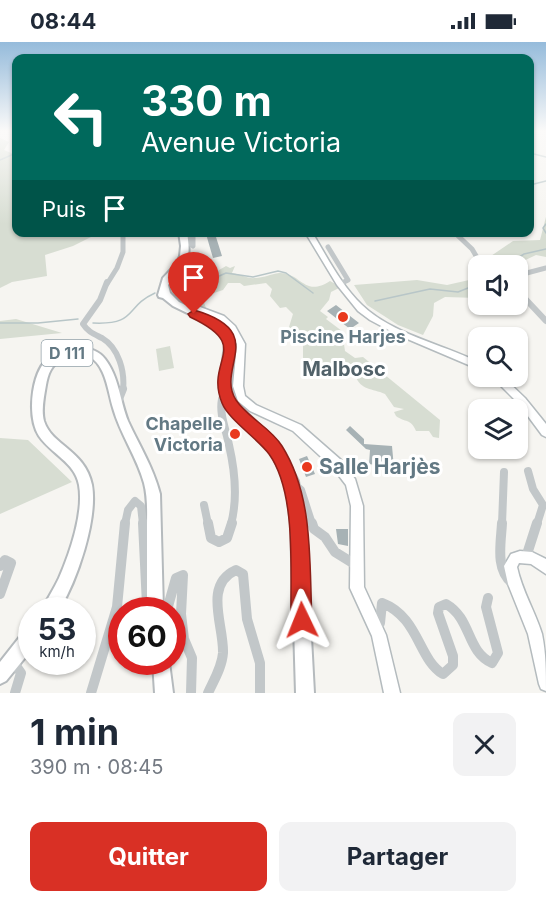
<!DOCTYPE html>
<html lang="fr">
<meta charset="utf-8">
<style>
:root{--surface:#fff;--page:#f2f2f3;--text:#1f2937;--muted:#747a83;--accent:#d93025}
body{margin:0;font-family:Inter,sans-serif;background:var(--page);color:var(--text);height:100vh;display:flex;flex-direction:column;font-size:22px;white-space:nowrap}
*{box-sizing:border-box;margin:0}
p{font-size:20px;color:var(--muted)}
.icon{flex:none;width:33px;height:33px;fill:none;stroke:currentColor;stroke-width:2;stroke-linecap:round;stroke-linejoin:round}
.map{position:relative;height:651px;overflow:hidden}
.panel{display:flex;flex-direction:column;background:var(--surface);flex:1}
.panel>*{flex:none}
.banner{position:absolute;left:12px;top:12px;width:522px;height:183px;border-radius:12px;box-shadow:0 2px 4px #0004;background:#00695c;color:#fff;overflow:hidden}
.tools{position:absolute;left:468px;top:213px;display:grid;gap:12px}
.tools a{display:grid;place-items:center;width:60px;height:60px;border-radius:12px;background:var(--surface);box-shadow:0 2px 4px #0004;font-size:30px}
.speed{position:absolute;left:18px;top:555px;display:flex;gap:12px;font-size:30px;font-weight:700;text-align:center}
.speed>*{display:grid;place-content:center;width:78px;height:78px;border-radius:50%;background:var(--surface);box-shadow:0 2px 4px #0004;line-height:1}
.speed small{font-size:15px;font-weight:400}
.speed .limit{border:9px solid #d22;background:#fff;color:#111}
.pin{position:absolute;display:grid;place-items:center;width:51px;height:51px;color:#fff;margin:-62px -26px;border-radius:50% 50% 50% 0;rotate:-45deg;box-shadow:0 0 6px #0007}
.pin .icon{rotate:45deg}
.me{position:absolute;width:66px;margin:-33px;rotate:358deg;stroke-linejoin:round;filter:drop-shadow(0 0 4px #0008)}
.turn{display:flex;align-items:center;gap:21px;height:126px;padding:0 30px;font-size:27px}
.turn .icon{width:78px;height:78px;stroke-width:2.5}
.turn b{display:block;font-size:42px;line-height:51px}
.then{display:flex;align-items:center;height:57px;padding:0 30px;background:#0003;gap:12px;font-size:22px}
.round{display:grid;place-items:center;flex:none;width:63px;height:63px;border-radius:12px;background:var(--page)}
.headline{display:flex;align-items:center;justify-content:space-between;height:102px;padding:0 30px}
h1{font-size:36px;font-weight:700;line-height:45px}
.action{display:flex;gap:12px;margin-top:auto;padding:12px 30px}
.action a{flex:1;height:69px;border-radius:12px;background:var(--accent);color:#fff;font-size:24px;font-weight:700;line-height:69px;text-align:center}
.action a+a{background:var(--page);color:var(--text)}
.status{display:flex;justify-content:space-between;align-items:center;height:42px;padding:0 30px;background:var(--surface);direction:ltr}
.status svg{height:16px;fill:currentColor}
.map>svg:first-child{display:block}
.green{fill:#d7ddd2}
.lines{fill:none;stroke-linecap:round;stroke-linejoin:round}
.stream{stroke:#b8c6c8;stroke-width:1.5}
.building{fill:#a7b2b5}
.secondary-casing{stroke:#b4bbbe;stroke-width:3}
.primary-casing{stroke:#b5babd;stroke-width:4}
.street-far3{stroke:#c2c7c9;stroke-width:5}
.street-far2{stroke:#c2c7c9;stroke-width:6}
.street-far1{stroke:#c2c7c9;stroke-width:8}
.street{stroke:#c2c7c9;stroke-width:10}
.secondary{fill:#fff;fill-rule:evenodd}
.primary{fill:#fff;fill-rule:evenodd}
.route{fill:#d93025;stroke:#8d1f18;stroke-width:1.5}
.poi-dot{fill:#e9391e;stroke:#fff;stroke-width:2}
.labels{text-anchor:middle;stroke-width:6;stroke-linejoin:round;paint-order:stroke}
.shield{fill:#fff;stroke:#92a1a9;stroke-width:1.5}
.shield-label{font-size:16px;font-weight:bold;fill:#637984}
.poi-label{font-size:18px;font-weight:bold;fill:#637984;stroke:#fff}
.neighbourhood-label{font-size:20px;font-weight:bold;fill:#516169;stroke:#fff}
.near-poi-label{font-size:21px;font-weight:bold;fill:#637984;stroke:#fff;text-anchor:start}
</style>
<div class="status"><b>08:44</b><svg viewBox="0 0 49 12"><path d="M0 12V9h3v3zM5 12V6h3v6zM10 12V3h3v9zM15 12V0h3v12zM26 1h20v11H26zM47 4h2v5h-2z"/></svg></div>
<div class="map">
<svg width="546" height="651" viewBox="0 0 546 651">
<rect width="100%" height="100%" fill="#f6f5f1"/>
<path class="green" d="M 0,96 L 9,100 L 4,108 L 16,113 L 16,190 L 97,192 L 73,204 L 45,213 L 47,234 L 12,240 L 0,246 Z
M 546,175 L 546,215 L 536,213 L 515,223 L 487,223 L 488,216 L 513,199 L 540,198 Z
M 226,224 L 230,226 L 235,224 L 232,231 C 240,232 248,237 255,236 C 263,236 271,232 279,231 C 301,230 304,256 330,239 L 341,245 L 331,250 L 329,258 L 320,269 L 328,275 L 326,277 L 342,289 L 345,309 L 355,316 L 363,315 L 440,378 L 439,396 L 433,395 L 429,389 L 416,389 C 411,376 405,381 396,374 L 394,370 L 404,367 L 394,365 L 385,352 C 372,346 361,349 355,333 L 319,328 L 303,330 L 303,301 L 291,290 L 289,285 L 293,272 L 286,265 L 280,266 L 270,254 L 272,247 L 266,241 L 244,244 L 240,241 L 228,241 L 223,248 L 202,255 L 206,266 L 176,258 L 172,250 L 212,234 L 214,231 Z
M 478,236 L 478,256 L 445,255 L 434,261 L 433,274 L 423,293 L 398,283 L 367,263 L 354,243 L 417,238 L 447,243 Z
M 16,277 L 62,291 L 0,297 L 0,279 Z
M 170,304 L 174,326 L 159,329 L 156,307 Z
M 0,396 L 28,398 L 72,440 L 0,472 Z"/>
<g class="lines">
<path class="stream" d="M 530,111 L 546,115
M 0,118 L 16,111
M 530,143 L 546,139
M 546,182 L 543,186 L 546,191
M 505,224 L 524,212 L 546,207
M 173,247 L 199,243 L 226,231 L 253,235 L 278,229 L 286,231 L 313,251
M 375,259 L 430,247 L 458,250 L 478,242
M 0,281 L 38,281 L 78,277
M 93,281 C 138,283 124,265 155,251"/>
</g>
<path class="building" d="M 213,190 L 227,190 L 227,193 L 216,195 L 222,214 L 213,216 L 206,192 Z
M 336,263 L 359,281 L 350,287 L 327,269 Z
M 350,384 L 364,397 L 364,402 L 392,404 L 394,426 L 369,422 L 370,408 L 366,407 L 346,388 Z
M 307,414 L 315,432 L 306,435 L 299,417 Z
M 336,487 L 348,487 L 348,504 L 338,502 Z"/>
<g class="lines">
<g class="secondary-casing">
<path id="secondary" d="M 305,190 L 312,190 C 327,215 341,243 362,263 C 392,292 442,302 478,320 L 478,327 L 398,293 L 370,278 L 358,269 L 337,243 Z
M 192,262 L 224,274 L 235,284 L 245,302 L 243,344 L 245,354 L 256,363 L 301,383 L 341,418 L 355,437 L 363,464 L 364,545 L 386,593 L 400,651 L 384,651 L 372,594 L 350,546 L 351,464 L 346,443 L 333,426 L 293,389 L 250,369 L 238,359 L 233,344 L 237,302 L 229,288 L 218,278 L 191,268 L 184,269 L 180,266 L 181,264 Z
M 491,334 L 502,334 L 525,356 L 546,382 L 546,395 L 542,393 L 519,362 Z
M 520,509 L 532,510 L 546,517 L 546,532 L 531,522 L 519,521 L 517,525 C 522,549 535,569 542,592 C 546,611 546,630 546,649 L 541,647 L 539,642 L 528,592 L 508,542 L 504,524 L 511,512 Z"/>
</g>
<g class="primary-casing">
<path id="primary" d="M 179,190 L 187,190 C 189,204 191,217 181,228 C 176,233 172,237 168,243 L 170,251 L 179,260 L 220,280 L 229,289 L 235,303 L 230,342 L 234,358 L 279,403 L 298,439 L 305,483 L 314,651 L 296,651 L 291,483 L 286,440 L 271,411 L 223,360 L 220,342 L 225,303 L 222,294 L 214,284 L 173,264 L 163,256 L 159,255 L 158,253 L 163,236 L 177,221 L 180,214 L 181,204 Z
M 81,305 C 91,307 99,309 105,317 C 119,335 120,359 128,379 C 139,403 153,425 160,452 L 163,568 L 147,568 C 147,541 147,514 147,486 C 147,471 148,456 144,441 C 137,415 120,392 113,366 C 108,350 106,322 88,314 C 81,311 69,313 62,317 C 51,323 48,332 46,343 C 44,355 41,368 44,379 C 52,404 85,408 92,443 C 98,477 77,539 59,568 L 42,568 C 47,557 54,547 59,536 C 70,511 84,470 79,443 C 75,420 51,412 39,394 C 27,375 31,333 47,317 C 56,308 69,307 81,305 Z
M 32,585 L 32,607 L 6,639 L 0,642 L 0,620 L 26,587 Z
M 153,620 L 169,620 L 173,651 L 155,651 Z"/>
</g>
<path class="street-far3" d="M 188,190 L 189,201 L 193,204 L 193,190
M 454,190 L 472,207 L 482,224
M 328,205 L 348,238 L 342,241
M 518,238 L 523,232 L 546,226
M 107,242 L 117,226 L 123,210 L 123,190"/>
<path class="street-far2" d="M 107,240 L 100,258 L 83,282 C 88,290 94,292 102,296 C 119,306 125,330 123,348
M 518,249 L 546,279"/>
<path class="street-far1" d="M 222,357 C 219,373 226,387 229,403 C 235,429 238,456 231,482
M 117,362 L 123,347
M 528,429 L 533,447 L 543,463 L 537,482
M 293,441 L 301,448 L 312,482
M 204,463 L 208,482
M 125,482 L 128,468 L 135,459 L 141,464 L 143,482
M 502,482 L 504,430"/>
<path class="street" d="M 143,481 L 147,563 L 155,568
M 208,481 L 211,496 L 219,500 L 227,496 L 232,481
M 312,481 L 314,487 L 325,495 L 335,510 L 356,523
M 502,481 C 501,501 495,527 512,541
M 529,515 L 528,509 L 537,481
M 0,524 L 5,518 L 11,521 L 0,552
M 167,568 L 176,536 L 183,533 L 181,572 L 184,597 L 192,616 L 191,651
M 376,585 L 380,581 L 382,561 C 419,575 418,617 443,632 L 453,623 L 453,614 L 438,571 L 439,565 L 446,562 C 472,577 466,609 492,621 L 498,611 L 486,565 L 488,556
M 12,618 L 21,631 L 15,651
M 91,651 L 117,565 L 125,481
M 208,651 C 214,638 222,625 223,611 C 224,583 203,543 236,528 L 243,532 L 247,577 L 260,621 L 260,651"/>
<use href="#secondary" class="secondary"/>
<use href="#primary" class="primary"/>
</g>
<linearGradient id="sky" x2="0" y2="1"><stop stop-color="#95bbdb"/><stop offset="0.49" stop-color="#fbfaf9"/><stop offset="1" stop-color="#fbfaf9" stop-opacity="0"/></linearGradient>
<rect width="546" height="182" fill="url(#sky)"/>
<path class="route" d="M 194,268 C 270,290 215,326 236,358 C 248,376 271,386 282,404 C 314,455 309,519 312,578 L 309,585 L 302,588 L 294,585 L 291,578 C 290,530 297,451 269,412 C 258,397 228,377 222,361 C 204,317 254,305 190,275 L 188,272 Z"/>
<g class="poi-dot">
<circle cx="343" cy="275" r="6"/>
<circle cx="235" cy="392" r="6"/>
<circle cx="307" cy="425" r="6"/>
</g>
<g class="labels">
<rect class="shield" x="41.5" y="298" width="51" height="26" rx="4.5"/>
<g class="shield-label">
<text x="67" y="317">D 111</text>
</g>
<g class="poi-label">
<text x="343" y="301">Piscine Harjes</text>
<text x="223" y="388" text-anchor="end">Chapelle<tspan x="223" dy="21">Victoria</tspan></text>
</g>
<g class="neighbourhood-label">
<text x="344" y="334">Malbosc</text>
</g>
<g class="near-poi-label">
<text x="319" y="432">Salle Harjès</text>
</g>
</g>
</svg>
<div class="tools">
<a><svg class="icon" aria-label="sound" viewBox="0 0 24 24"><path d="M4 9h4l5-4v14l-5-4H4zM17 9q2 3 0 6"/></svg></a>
<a><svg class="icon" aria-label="search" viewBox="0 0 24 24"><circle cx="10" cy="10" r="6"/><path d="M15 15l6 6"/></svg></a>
<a><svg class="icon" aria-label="layers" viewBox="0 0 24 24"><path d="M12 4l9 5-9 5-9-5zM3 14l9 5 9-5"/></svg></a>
</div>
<div class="speed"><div>53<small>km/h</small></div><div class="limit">60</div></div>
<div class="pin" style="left:194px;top:272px;background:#d93025"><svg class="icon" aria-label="arrive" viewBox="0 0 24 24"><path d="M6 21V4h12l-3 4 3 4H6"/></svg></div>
<svg class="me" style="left:302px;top:578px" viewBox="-20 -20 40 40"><path d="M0-17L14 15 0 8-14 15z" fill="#d93025" stroke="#fff" stroke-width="4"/></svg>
<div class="banner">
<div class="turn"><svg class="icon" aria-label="left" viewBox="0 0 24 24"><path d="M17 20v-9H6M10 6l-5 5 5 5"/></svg><div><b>330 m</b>Avenue Victoria</div></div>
<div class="then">Puis<svg class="icon" aria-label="arrive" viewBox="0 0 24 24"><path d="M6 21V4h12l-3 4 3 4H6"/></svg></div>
</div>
</div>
<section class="panel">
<div class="headline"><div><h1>1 min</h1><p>390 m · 08:45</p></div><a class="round"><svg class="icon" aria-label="close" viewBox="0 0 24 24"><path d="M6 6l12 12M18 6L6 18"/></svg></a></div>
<div class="action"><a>Quitter</a><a>Partager</a></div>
</section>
